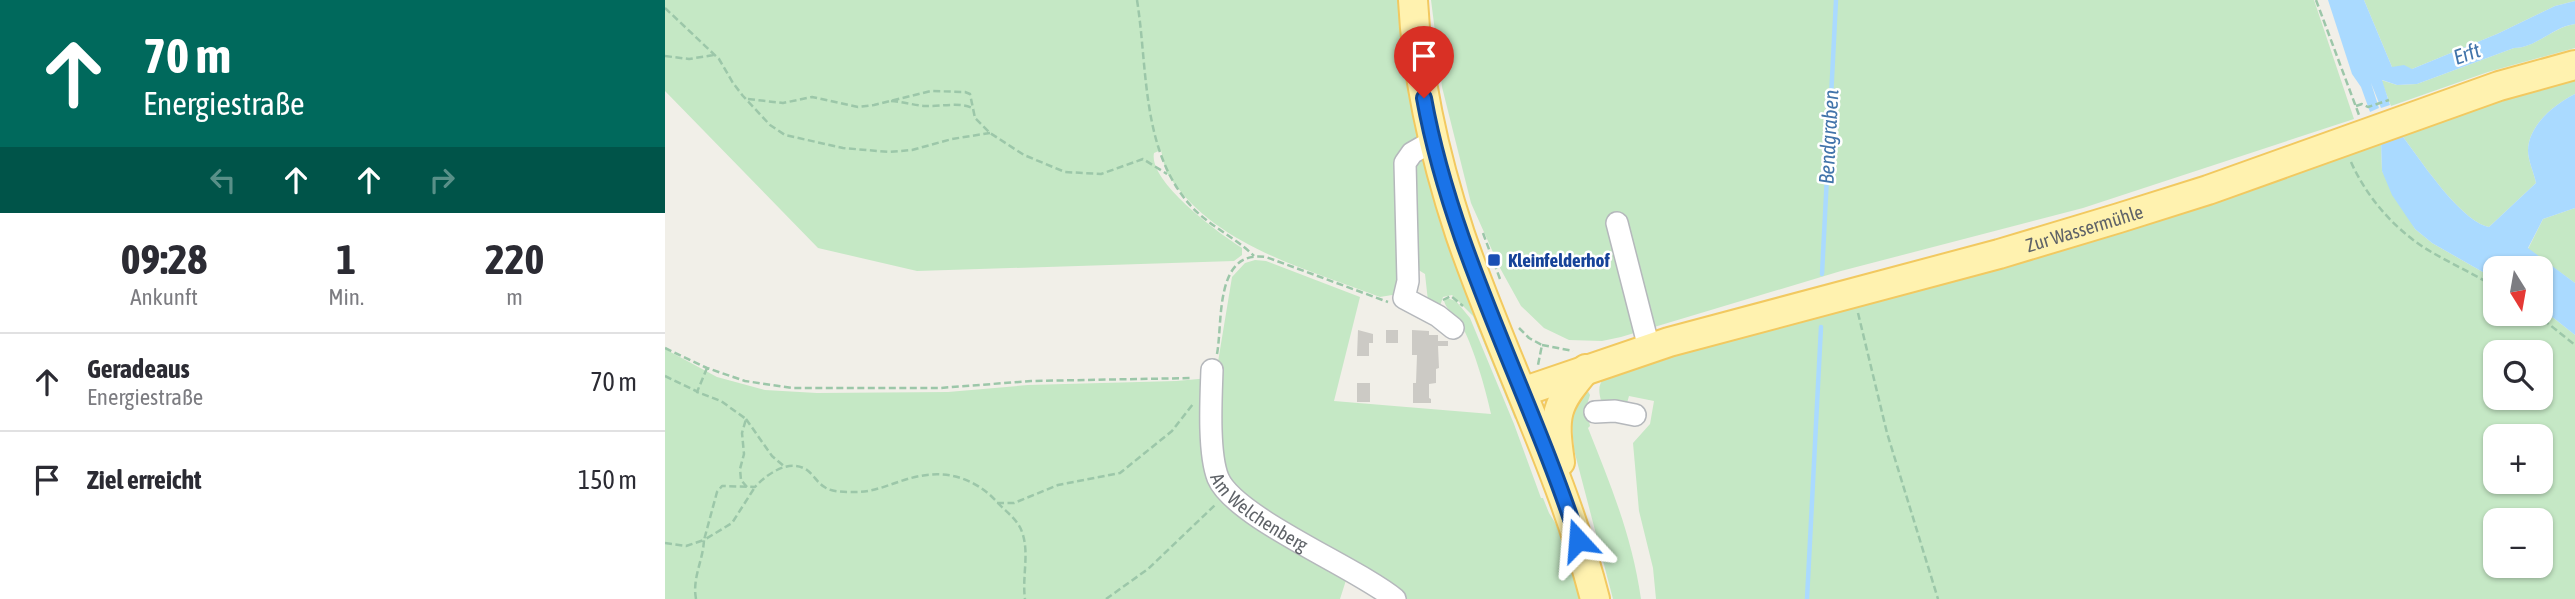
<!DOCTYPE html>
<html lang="de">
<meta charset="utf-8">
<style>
:root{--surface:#fff;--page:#f2f2f3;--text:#2b2b33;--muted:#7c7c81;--line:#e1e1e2}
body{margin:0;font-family:"Asap Condensed",sans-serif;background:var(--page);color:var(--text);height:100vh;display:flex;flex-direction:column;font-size:26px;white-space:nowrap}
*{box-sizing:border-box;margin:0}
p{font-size:23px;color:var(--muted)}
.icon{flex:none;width:38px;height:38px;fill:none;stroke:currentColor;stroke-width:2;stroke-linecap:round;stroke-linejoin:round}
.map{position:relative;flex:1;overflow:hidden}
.drawer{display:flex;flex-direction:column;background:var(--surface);width:665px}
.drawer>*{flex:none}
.banner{background:#00695c;color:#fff;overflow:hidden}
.needle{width:46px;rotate:169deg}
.fabs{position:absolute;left:1818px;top:256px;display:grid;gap:14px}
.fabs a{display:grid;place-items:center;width:70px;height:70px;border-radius:14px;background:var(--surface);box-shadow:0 2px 5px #0004;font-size:35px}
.pin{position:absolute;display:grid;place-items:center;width:60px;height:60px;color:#fff;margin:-72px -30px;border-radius:50% 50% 50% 0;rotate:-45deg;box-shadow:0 0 7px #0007}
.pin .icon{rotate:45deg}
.me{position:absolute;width:77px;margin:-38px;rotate:341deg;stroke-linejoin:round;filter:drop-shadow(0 0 5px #0008)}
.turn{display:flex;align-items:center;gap:24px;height:147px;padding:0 28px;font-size:32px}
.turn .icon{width:91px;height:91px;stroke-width:2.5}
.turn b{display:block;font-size:49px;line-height:60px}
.lanes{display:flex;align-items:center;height:66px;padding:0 28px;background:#0003;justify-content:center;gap:35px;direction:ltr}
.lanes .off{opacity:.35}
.eta{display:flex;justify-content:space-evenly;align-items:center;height:119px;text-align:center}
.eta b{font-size:42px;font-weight:700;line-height:49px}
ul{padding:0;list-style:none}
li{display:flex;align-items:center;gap:21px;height:98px;padding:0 28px;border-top:2px solid var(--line)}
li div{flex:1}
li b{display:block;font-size:26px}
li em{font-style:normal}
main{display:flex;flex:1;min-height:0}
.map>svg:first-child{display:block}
.green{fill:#c5e8c5;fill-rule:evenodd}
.water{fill:#aadaff}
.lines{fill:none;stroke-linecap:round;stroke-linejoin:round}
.stream{stroke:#aadaff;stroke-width:4.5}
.building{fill:#cccac5}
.minor-casing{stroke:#b5b8bc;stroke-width:24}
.major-casing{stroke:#f2c960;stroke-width:32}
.path{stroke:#9cc7a9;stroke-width:2.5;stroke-dasharray:7 3.5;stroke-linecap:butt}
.minor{stroke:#fff;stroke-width:21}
.major{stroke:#fff2af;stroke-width:28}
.route-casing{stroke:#114b97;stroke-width:18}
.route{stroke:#1a73e8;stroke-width:12}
.transit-dot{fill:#1a4fb4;stroke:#fff;stroke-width:2.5}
.labels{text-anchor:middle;stroke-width:5;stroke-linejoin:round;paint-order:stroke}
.street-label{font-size:19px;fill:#5f6368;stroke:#fff}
.transit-label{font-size:19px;font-weight:bold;fill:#164399;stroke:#fff;text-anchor:start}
.water-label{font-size:21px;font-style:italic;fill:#4174aa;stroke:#fff}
</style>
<main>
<section class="drawer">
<div class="banner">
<div class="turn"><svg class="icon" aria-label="ahead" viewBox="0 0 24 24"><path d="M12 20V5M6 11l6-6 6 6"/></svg><div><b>70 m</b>Energiestraße</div></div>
<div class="lanes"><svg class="icon off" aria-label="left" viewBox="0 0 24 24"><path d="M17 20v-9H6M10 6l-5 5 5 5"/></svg><svg class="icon" aria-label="ahead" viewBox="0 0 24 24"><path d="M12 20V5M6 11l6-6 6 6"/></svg><svg class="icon" aria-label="ahead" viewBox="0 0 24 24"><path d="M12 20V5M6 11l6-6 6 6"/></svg><svg class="icon off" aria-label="right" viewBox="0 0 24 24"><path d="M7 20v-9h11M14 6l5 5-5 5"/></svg></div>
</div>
<div class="eta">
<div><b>09:28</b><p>Ankunft</p></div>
<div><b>1</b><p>Min.</p></div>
<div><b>220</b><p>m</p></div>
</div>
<ul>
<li><svg class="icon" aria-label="ahead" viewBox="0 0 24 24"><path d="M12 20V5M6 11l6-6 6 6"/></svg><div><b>Geradeaus</b><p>Energiestraße</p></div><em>70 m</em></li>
<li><svg class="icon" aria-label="arrive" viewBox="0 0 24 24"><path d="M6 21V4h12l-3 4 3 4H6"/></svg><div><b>Ziel erreicht</b></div><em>150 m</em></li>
</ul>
</section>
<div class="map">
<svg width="1910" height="599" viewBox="0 0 1910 599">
<rect width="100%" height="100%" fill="#f1efe8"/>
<path class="green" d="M 0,0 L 739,0 L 755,133 L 749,143 L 733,294 L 715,297 C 640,268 551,247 504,176 C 499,169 498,158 496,150 L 489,153 C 483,182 555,234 577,248 L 577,255 L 569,261 L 252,271 L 153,248 L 0,91 Z
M 766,0 L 1649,0 L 1689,119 L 1418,208 L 1176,271 L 956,337 L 937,341 L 904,340 L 879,328 L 856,306 L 835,268 L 806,203 L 777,87 Z
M 1699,0 L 1910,0 L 1910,1 L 1890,6 L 1832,34 L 1747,69 L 1727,67 Z
M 1910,24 L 1910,48 L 1823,72 L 1726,106 L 1716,80 L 1732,85 L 1752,84 L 1849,48 C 1871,48 1888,27 1910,24 Z
M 1910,72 L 1910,94 C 1890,104 1863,125 1863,151 C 1863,160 1869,173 1871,183 L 1824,227 C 1795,221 1754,158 1736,134 Z
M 1716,142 L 1717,171 L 1750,229 L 1767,243 L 1830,279 L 1830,313 L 1876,313 L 1876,308 L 1910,335 L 1910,599 L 991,599 L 988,568 L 974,511 L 968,443 L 985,424 L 989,401 L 964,396 L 960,410 L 937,404 C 930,382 937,379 953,367 ZM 1830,352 L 1876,352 L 1876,397 L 1830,397 ZM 1830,436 L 1876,436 L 1876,481 L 1830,481 ZM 1830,520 L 1876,520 L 1876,565 L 1830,565 Z
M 749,158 L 760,158 L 854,418 L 850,419 L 808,316 L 787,295 L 778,297 L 775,306 L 763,301 L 760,274 L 747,266 Z
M 1910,208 L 1910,283 L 1863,249 L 1878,219 Z
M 590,260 L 601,261 L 695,297 L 669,401 L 826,414 C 821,390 809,349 798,328 C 793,317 782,312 779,301 L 782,298 L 791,301 L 805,318 L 849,424 L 876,498 L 878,498 L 884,513 L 903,543 L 920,599 L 733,599 L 578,502 L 555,464 L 552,368 L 567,277 L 580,263 Z
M 0,349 L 52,377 L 100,390 L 152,393 L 283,392 L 363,385 L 511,381 L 545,378 L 546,482 L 683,574 L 675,599 L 0,599 Z
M 919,384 L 925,395 L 921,408 L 925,426 L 923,428 C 946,486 967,536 976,599 L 948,599 L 909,450 L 906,413 Z"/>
<path class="water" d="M 1663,0 L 1699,0 L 1727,67 L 1739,65 L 1747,69 L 1832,34 L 1890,6 L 1910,1 L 1910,24 C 1887,27 1872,48 1849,48 L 1752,84 L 1732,85 L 1717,80 L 1725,105 L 1716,108 L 1706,83 L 1714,108 L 1705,112 L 1696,87 L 1687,74 Z
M 1910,94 L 1910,208 L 1878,219 L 1863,248 L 1910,283 L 1910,335 L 1876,308 L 1876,268 L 1830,268 L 1830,279 L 1767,243 L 1750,229 L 1727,195 L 1717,171 L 1716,142 L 1736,134 C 1754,158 1795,221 1824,227 L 1871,183 C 1869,173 1863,160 1863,151 C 1863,125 1890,104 1910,94 Z"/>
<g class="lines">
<path class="stream" d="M 1157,274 L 1171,0
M 1142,599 L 1156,327"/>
</g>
<path class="building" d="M 693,330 L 708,334 L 708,343 L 704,343 L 704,356 L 692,356 Z
M 721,330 L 733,330 L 733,343 L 721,343 Z
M 747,330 L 764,331 L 764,335 L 773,335 L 773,341 L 783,341 L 783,346 L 773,346 L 774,368 L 771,369 L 771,383 L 764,384 L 764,398 L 766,399 L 766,403 L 748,403 L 748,383 L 751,383 L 752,355 L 747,355 Z
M 692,383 L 705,383 L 705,402 L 692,402 Z"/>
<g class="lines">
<g class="minor-casing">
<g id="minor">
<path d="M 768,141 L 747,153 L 740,163 L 743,281 L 739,298 L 773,316 L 788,328"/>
<path d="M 952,223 L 984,348"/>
<path id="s1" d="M 547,370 C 546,398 543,453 553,478 C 570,518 691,567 730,599"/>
<path d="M 930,412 L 950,411 L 970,415"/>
</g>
</g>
<g class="major-casing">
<g id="major">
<path d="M 748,0 C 752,80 770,158 795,234 C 837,357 898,473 930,599"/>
<path id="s2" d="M 857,392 L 1004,342 L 1334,254 L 1454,218 L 1543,190 L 1834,86 L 1910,65"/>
<path d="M 895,462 C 888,415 890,405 921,369"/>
</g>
</g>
<path class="path" d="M 472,0 C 483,69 476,151 526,206 C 544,226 570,237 589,256
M 1651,0 L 1694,115
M 0,8 L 54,59 L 68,83 L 78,96 L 105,125 L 120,135 L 178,148 L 224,152 L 247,150 L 287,139 L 325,133
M 0,56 L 24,59 L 49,55
M 83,99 L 118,103 L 147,97 L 193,107 L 209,105 L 266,91 L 300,92 L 305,94 L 310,118 L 325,133 L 359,155 L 400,172 L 436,174 L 478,159 L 502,174
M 226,101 C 238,102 249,105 260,106 C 275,107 296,101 309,109
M 1691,106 L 1697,104 L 1703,107 L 1724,100
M 1686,162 C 1703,200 1733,233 1768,253 C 1789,265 1811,275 1830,287
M 818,233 L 835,279
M 778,300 L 786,296 L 798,306
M 1193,313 L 1222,433 L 1273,599
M 1870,313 L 1910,345
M 854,328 L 864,338 L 877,345 L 873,365
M 877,345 L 908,351
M 0,348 L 42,368 L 80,381 L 128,388 L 275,388 L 366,381 L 528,378
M 552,354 C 558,322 549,249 601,257 L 723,302
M 42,368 L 32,392 L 56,401 L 81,419 L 77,433 L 79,454 L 75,469 L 76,480 L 82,487
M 0,376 L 31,391
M 81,419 L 107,456 L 120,467
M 332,503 L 349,503 L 393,485 L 455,473 L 507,431 L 528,404
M 0,543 L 21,546 L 39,540 L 52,492 L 57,486 L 90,487 C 102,474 124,458 142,470 C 149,475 153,484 161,488 C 168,492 180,492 188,492 C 212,493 232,480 255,476 C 285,470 312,480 332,502 C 342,513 354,520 358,535 C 364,555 357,578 360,599
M 31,599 C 27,578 38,561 39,540 L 67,523 L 90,487
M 441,599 L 483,569 L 550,505"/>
<use href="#minor" class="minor"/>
<use href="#major" class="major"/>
</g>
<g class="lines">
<g class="route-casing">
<path id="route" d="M 759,98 C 787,253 865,391 913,540"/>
</g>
<use href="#route" class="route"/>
</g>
<rect class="transit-dot" x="822" y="253" width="14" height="14" rx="3.5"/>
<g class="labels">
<g class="street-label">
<text dy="7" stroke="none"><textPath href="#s2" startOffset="586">Zur Wassermühle</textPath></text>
<text dy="7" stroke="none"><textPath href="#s1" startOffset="163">Am Welchenberg</textPath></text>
</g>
<g class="transit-label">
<text x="843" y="267">Kleinfelderhof</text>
</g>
<g class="water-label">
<text transform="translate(1802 54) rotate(-19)" y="7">Erft</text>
<text transform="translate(1164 137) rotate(-87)" y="7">Bendgraben</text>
</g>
</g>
</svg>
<div class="fabs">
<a><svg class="needle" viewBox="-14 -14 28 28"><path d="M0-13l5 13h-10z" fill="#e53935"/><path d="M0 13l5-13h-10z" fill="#7c7c81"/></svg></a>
<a><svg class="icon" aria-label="search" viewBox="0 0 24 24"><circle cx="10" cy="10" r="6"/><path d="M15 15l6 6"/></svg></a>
<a>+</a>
<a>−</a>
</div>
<div class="pin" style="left:759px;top:98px;background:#d93025"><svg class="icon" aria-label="arrive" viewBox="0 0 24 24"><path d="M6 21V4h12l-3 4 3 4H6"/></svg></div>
<svg class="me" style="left:913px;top:540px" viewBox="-20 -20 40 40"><path d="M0-17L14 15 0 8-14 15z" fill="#1a73e8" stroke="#fff" stroke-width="4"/></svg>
</div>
</main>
